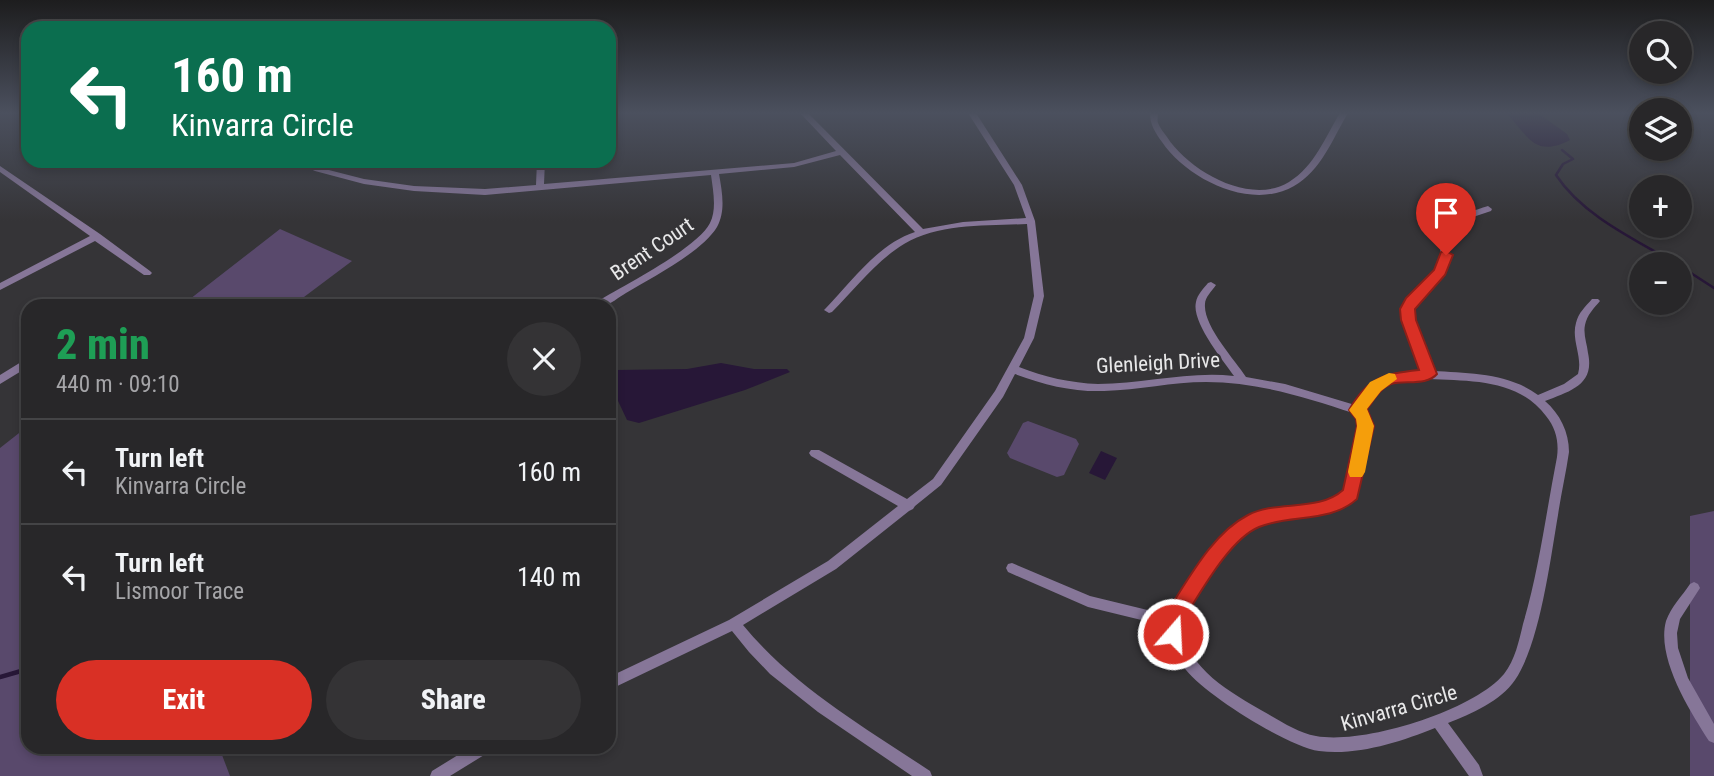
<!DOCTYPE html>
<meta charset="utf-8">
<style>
:root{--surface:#282729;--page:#343335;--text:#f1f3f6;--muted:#a5a5a8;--line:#444446;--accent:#d93025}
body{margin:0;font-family:"Roboto Condensed",sans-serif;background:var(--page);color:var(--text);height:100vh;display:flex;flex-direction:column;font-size:26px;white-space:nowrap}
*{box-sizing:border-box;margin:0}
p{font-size:23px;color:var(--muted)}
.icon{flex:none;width:38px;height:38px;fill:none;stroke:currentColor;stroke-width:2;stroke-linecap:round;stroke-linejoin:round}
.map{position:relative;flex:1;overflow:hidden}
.side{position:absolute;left:21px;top:299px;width:595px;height:455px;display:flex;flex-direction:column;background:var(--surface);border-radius:21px;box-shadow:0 4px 10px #0003,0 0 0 2px var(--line)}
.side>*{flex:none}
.hud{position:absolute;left:21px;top:21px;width:595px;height:147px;border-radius:21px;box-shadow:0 4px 10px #0003,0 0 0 2px var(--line);background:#0b6e4f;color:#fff;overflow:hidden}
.fabs{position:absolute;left:1629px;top:21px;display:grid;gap:14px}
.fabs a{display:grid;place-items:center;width:63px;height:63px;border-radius:50%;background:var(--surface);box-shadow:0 4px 10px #0003,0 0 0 2px var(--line);font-size:35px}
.pin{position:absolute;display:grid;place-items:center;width:60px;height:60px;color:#fff;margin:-72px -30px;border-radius:50% 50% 50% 0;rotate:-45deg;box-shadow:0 0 7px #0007}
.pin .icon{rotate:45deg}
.me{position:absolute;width:77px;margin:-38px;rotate:19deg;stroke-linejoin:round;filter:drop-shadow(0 0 5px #0008)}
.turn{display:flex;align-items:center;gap:24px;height:147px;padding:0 35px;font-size:32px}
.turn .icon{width:91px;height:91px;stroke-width:2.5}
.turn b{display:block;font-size:49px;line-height:60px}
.round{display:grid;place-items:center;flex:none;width:74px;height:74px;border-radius:37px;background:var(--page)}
.head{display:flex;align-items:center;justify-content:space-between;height:119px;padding:0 35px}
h1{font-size:42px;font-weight:800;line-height:52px;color:#1e9e55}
.primary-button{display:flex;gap:14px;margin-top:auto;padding:14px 35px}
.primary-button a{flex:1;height:80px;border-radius:42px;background:var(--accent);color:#fff;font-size:28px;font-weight:800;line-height:80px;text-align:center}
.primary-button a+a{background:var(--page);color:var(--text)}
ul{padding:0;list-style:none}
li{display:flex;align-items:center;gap:21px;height:105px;padding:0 35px;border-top:2px solid var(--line)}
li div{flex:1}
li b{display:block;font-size:26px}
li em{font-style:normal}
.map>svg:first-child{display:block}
.green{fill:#59496c}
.water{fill:#271737}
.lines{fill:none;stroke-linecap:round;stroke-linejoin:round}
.stream-far1{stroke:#271737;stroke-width:2.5}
.stream{stroke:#271737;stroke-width:4.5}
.minor{fill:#867698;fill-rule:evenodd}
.route{fill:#d93025;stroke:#8d1f18;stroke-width:2}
.slow{fill:#f59e0b}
.labels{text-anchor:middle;stroke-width:5;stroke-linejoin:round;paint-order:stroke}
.street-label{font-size:21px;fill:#e8e8e9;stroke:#353437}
</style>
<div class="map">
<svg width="1714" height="776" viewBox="0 0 1714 776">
<rect width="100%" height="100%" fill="#353437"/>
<path class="green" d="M 280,229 L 352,261 L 292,306 L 181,306 Z
M 1028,421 L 1076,439 L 1079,444 L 1064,475 L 1057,477 L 1010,458 L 1007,453 L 1023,423 Z
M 28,426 L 28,747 L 219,747 L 230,776 L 0,776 L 0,448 Z
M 1714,511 L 1714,776 L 1690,776 L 1690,516 Z"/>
<path class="water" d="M 1506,113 L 1538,113 L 1567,134 L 1570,140 C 1534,159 1527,134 1506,113 Z
M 721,363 L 754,369 L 787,369 L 790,372 L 745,390 L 639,423 L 627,420 L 611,386 L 616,370 L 687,369 Z
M 1101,451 L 1117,458 L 1105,480 L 1089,473 Z"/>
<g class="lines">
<path class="stream-far1" d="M 1562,150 L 1573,159 L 1563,164 L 1556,175 C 1583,216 1636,240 1677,264
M 1680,266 L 1714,288"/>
<path class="stream" d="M 0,677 L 28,669"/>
<path class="minor" d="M 800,113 L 808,113 L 923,229 L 963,222 L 1026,218 L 1014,185 L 968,113 L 976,113 L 1022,185 L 1035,221 L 1044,296 L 1034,338 L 1019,367 C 1044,377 1071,383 1098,384 C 1144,384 1188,371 1234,376 C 1223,360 1191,322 1196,302 C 1197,295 1204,288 1208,283 L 1211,282 L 1216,285 C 1212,291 1205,297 1205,304 C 1203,326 1235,360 1246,377 L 1285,384 L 1355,405 C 1376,379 1389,372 1422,371 C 1413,347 1392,314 1415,291 C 1422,284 1433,278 1437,268 C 1441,260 1440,251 1441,242 C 1441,237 1441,230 1444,226 C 1452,216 1476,210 1488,206 L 1492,209 L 1491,211 L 1467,219 L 1451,229 C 1449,242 1451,255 1447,267 C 1443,280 1431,286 1422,295 C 1402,315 1424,350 1433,371 C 1468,373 1509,373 1538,395 L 1564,384 L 1578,374 C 1583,357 1571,340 1576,323 C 1578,313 1586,306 1592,299 L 1598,299 L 1600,301 C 1594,308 1587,315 1585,325 C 1583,334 1587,344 1588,353 C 1595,385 1570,391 1545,401 C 1560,414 1569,432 1569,452 C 1566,473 1561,494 1558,515 C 1550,561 1540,643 1515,680 C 1501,701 1471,714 1448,723 L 1479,765 L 1483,776 L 1469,776 L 1435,728 C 1400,742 1357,756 1319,751 C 1287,746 1207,696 1186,670 C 1176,657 1170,642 1166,626 L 1088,607 L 1008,572 L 1006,568 L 1008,564 L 1012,563 L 1090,596 L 1168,615 C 1196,572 1222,518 1278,509 C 1302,505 1325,506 1346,491 L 1360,427 L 1359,418 L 1353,413 C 1305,397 1257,382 1206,382 C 1172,382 1139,390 1104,391 C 1074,392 1044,385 1015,374 L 1003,397 L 941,485 L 915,506 L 913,509 L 909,511 L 836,569 L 743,625 C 794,687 864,727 930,771 L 932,776 L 912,776 L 818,712 L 770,674 L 749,652 L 732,631 L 609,690 L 609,677 L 729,620 L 828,561 L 898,506 L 811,456 L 809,453 L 811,450 L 819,450 L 907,499 L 933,479 L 995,391 L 1024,338 L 1034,296 L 1027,224 C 986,226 940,223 904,244 C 876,261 855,289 832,312 L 829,313 L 824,310 L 826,308 C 852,281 878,244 915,232 L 840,155 L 794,167 L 719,174 C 722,191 726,211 717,227 C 702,252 651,278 626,293 C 619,297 610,305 602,306 C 599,307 595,306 591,306 L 593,304 C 619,288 697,249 710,223 C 717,209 713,190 711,175 L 485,195 L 414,191 L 364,184 L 315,171 L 293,161 L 304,161 L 321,168 L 364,179 L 414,186 L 485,189 L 536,185 L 537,161 L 545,161 L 544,184 L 794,163 L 836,151 ZM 1429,379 C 1470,381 1519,379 1546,416 C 1556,428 1559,442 1557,457 C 1546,513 1539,570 1523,624 C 1519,641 1515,660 1504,674 C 1473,711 1363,745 1316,736 C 1299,733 1284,723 1268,714 C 1228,691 1190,671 1178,623 C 1202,584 1227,528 1277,519 C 1305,513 1331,514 1355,497 L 1370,427 L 1369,417 L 1363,410 C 1385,381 1394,380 1429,379 Z
M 1150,113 L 1158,113 C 1158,116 1157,120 1158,123 C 1160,128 1164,133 1167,137 C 1189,171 1250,206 1289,182 C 1315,166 1325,137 1340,113 L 1348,113 C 1333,138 1321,171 1294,186 C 1251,211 1187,179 1162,142 C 1155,132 1150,125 1150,113 Z
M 0,166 L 100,234 L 150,271 L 152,273 L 150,275 L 144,275 L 95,241 L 0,290 L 0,283 L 90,236 L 0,172 Z
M 26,359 L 28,360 L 28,367 L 0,384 L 0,375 Z
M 1694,582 L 1698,584 L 1700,588 L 1680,619 L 1677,633 L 1678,648 L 1688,678 L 1714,724 L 1714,743 L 1709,741 C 1690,711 1656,658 1666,621 C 1671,607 1682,596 1690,584 Z
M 471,747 L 491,747 L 489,752 L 450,776 L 430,776 L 432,771 Z"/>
</g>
<linearGradient id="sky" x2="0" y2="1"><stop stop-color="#1d1d1e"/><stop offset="0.51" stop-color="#4b505e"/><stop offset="1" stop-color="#4b505e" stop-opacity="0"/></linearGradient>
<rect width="1714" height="221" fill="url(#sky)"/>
<path class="route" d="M 1446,251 L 1453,255 L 1445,275 L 1415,309 L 1416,320 L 1437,374 C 1427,386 1405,380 1391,384 C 1380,388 1374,400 1367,409 L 1374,426 L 1357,499 C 1331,523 1290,514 1259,527 C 1228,540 1199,596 1181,623 L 1183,634 L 1180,640 L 1173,643 L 1166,640 L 1162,622 L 1165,615 C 1187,582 1211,534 1248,515 C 1276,500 1319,512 1343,490 L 1357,426 L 1356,419 L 1349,410 C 1368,377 1383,374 1419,370 L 1401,320 L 1400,309 L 1406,298 L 1434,270 L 1441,252 Z"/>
<path class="slow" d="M 1389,373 L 1395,374 L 1397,379 L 1381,391 L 1367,409 L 1374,426 L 1365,472 L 1362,477 L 1350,477 L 1348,472 L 1357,426 L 1356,419 L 1349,410 L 1370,382 Z"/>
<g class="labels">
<g class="street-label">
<text transform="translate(652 249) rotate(-34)" y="7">Brent Court</text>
<text transform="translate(1158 363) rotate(-3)" y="7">Glenleigh Drive</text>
<text transform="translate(1399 708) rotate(-16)" y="7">Kinvarra Circle</text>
</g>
</g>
</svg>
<div class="fabs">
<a><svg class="icon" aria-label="search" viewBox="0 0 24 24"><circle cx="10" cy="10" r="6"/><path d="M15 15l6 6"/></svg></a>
<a><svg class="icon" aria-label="layers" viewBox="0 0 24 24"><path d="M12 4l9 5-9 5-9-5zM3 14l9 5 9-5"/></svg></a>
<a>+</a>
<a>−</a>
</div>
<div class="pin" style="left:1446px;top:255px;background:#d93025"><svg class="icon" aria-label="arrive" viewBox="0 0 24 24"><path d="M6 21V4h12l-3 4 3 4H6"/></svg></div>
<svg class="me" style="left:1173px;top:634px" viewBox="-20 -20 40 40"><circle r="17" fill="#d93025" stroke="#fff" stroke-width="3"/><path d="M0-11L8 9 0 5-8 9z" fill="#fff"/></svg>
<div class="hud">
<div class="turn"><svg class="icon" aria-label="left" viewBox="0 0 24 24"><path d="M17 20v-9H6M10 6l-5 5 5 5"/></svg><div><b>160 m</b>Kinvarra Circle</div></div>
</div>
<section class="side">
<div class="head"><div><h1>2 min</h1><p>440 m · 09:10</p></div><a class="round"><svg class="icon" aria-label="close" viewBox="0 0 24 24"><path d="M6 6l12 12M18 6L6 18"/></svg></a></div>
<ul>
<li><svg class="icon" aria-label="left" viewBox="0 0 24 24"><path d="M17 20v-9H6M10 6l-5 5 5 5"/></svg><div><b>Turn left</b><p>Kinvarra Circle</p></div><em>160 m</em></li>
<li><svg class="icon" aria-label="left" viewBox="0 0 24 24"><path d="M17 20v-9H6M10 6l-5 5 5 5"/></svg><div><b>Turn left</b><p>Lismoor Trace</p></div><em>140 m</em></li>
</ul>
<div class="primary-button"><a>Exit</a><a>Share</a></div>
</section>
</div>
